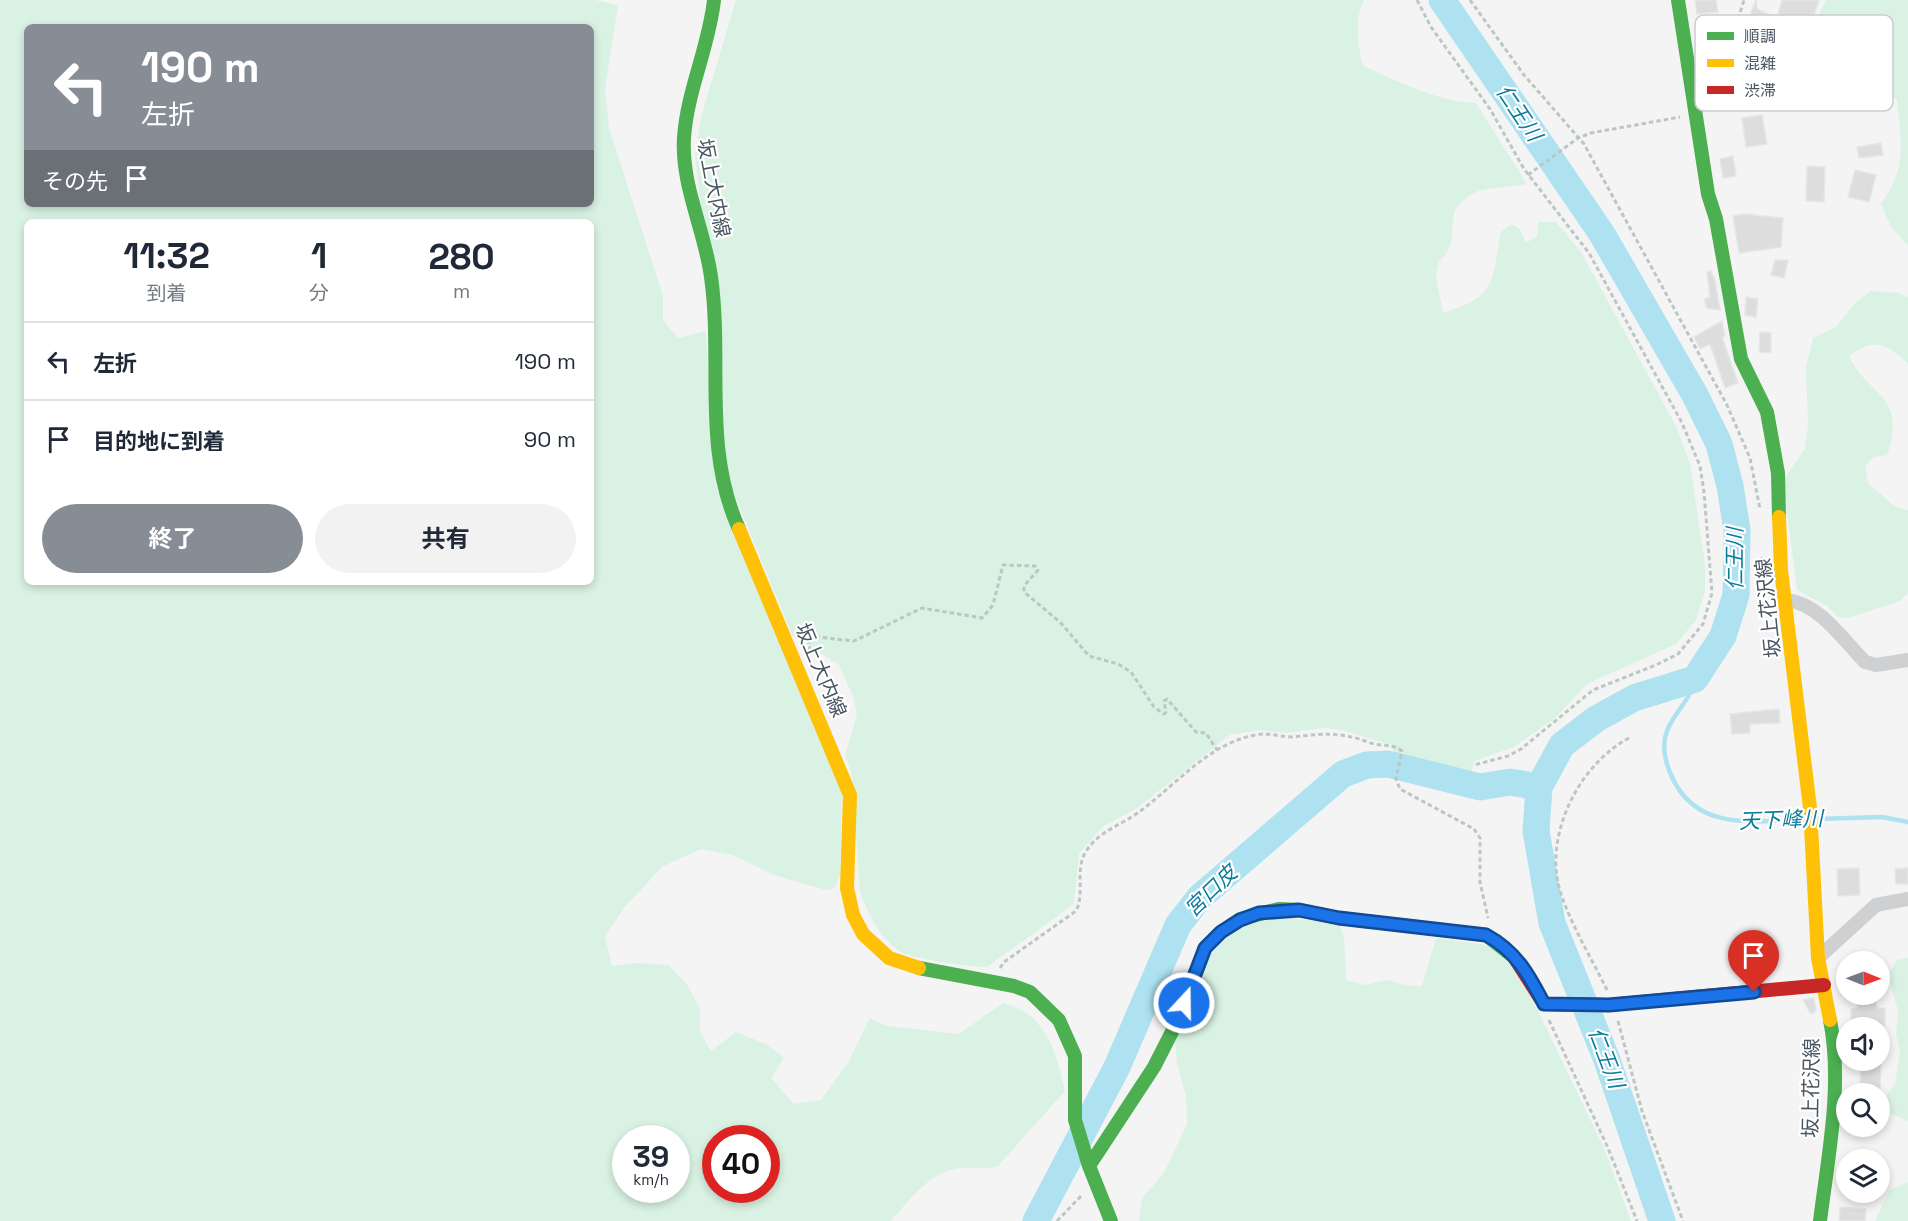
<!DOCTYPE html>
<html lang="ja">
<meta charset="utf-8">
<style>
:root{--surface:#fff;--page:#f2f2f3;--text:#1f2937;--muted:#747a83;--line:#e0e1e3;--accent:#868d94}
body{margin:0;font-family:"Space Grotesk","Noto Sans JP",sans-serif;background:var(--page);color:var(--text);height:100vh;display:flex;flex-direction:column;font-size:22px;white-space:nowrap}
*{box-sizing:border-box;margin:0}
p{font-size:20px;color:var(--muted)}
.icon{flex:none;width:33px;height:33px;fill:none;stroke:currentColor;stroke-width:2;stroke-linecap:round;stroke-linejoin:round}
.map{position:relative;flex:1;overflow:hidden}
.panel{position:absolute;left:24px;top:219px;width:570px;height:366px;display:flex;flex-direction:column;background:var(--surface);border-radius:9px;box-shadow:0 3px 9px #0003}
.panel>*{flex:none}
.top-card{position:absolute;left:24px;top:24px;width:570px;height:183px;border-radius:9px;box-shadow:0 3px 9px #0003;background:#868d94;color:#fff;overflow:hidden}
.needle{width:39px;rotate:91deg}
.buttons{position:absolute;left:1836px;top:951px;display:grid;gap:12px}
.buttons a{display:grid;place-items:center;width:54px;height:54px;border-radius:50%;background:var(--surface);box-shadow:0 3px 9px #0003;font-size:30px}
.speed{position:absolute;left:612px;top:1125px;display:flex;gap:12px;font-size:30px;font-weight:700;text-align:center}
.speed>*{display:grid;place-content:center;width:78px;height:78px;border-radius:50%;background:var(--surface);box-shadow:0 3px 9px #0003;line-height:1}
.speed small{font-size:15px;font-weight:400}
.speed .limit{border:9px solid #d22;background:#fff;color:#111}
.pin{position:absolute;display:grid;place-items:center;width:51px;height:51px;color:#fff;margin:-62px -26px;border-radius:50% 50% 50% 0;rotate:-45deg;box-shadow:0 0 6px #0007}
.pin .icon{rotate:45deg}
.me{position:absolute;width:66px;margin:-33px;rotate:21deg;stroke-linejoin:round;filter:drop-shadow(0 0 4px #0008)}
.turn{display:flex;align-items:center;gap:21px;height:126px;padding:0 18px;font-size:27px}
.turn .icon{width:78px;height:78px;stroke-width:2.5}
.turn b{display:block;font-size:42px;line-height:51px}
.then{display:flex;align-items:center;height:57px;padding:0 18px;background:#0003;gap:12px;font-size:22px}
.eta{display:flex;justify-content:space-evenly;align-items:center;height:102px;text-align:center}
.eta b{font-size:36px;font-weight:700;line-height:42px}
.cta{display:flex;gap:12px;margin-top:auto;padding:12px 18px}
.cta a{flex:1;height:69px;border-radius:36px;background:var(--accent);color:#fff;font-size:24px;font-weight:700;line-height:69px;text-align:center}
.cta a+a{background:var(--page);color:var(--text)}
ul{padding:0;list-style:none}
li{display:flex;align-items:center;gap:18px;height:78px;padding:0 18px;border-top:2px solid var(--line)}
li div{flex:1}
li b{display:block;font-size:22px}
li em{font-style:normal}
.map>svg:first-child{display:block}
.green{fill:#d9f2e3;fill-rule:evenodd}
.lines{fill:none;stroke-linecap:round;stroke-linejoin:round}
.stream{stroke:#aee2f0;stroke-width:4.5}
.river{stroke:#aee2f0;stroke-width:27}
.building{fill:#ddddde;stroke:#e5e6e7;stroke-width:1.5}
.path{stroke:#bcc7c4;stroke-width:3;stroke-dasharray:4.5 3;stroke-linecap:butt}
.street{stroke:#ced0d2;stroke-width:14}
.fast{stroke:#4caf50;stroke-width:14}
.slow{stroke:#ffc107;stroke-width:14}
.jam{stroke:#c62828;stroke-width:14}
.route-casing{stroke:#114b97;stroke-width:15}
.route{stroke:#1a73e8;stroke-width:10}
.labels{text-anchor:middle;stroke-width:4.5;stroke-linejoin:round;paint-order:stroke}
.street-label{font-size:20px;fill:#4a5661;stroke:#fff}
.water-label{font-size:21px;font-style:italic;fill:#0c7c9b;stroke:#fff}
.key{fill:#fff;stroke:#c9ccd0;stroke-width:1.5}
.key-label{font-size:16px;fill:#4a5661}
</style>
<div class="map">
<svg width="1908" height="1221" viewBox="0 0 1908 1221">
<rect width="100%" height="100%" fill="#f4f4f4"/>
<path class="green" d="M 0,0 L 595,0 L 618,5 L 605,89 L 609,128 L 663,296 L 663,320 L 678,338 L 706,331 L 712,455 L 842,793 L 840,875 L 835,888 L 826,890 L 774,875 L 733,855 L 701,849 L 662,867 L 623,909 L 605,937 L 612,966 L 639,963 L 668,965 L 686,983 L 700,1008 L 700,1032 L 711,1051 L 736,1032 L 766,1044 L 784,1058 L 771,1078 L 794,1104 L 821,1100 L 848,1063 L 870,1018 L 887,1026 L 959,1034 L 1003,1003 C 1046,1014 1056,1051 1065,1091 L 998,1166 C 983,1170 975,1167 961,1168 C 930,1171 910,1199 891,1221 L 0,1221 ZM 27,27 L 591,27 L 591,204 L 27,204 ZM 27,222 L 591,222 L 591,582 L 27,582 ZM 626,1138 L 676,1138 L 676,1190 L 626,1190 ZM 716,1138 L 766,1138 L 766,1190 L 716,1190 Z
M 736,0 L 1364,0 C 1354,19 1358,46 1363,66 C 1399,81 1437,102 1476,103 L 1527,184 C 1516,186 1484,188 1476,192 C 1435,211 1467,239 1439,261 L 1436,276 L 1443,313 C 1498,296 1491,282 1501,232 L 1511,224 L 1519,228 L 1526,243 L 1537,236 L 1538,222 L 1556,222 L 1581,252 L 1677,428 L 1690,464 L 1705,564 L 1705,591 L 1696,620 L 1676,644 L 1587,684 L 1554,719 L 1514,747 L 1474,761 L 1471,774 L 1431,764 L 1419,757 L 1418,763 L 1397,758 L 1391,745 L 1342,730 L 1324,728 L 1286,733 L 1260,730 L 1230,735 L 1136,809 L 1105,825 L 1098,832 L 1079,854 L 1074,904 L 987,967 C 973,967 909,959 899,951 C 880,937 868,914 860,892 L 852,775 L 845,755 L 857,715 L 853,696 L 839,665 L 792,635 L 726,474 L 695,151 L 702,114 Z
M 1826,0 L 1908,0 L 1908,245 L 1891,227 L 1881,204 C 1908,166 1901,143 1897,99 L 1868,86 L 1827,93 L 1806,93 C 1793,77 1781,65 1787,44 L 1813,27 Z
M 1871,291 L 1898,293 L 1908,297 L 1908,364 C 1887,343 1874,337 1849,356 C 1867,396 1908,394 1887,455 L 1874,457 L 1865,466 L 1868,483 L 1895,507 L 1908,510 L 1908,593 L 1900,601 L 1848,618 L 1838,617 L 1827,606 L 1797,590 L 1783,481 L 1805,449 L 1808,425 L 1806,367 L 1813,338 L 1836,327 L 1855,303 Z
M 1277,916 L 1339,924 L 1344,937 L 1346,980 L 1365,985 L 1387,980 L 1404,985 L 1422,986 L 1436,938 L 1487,945 L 1499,950 L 1524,982 L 1604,1148 L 1631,1221 L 1139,1221 L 1142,1198 L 1164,1173 L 1187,1124 L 1186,1096 L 1177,1063 L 1175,1042 L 1208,956 L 1240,925 Z
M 1908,958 L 1908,1121 L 1890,1113 L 1887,1093 L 1895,1085 L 1900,1051 L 1896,1034 L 1898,1011 L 1888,975 L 1897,960 Z
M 1908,1182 L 1908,1221 L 1875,1221 L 1890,1190 Z"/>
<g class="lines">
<path class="stream" d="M 1695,679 C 1691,700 1674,712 1667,731 C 1661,746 1665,761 1671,775 C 1696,833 1755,821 1807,819
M 1815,819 L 1882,817 L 1908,822"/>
<path class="river" d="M 1442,0 L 1602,234 L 1695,395 L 1719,444 L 1730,486 L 1737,530 L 1736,595 L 1723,636 L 1695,679 L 1634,698 L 1596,719 L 1562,745 L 1539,787 L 1536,831 L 1552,923 L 1607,1060 L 1662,1221
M 1036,1221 L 1117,1067 L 1178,925 L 1200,897 L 1343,774 L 1367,765 L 1388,764 L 1480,787 L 1510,782 L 1539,787"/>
</g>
<path class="building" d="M 1695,0 L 1716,0 L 1718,12 L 1697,14 Z
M 1756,0 L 1757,9 L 1780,19 L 1774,33 L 1758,26 L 1759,53 L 1756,53 L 1755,90 L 1734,90 L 1734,60 L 1737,60 L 1736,30 L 1744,30 Z
M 1782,0 L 1819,0 L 1811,25 L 1778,14 Z
M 1762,115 L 1767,144 L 1746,147 L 1742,118 Z
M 1881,143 L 1883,155 L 1859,158 L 1857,147 Z
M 1733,156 L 1736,176 L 1723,178 L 1720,159 Z
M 1807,166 L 1825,167 L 1824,202 L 1806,201 Z
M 1855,170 L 1876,175 L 1869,202 L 1848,197 Z
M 1745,214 L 1783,218 L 1781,247 L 1739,253 L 1733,216 Z
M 1775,260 L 1788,260 L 1784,278 L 1771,275 Z
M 1711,271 L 1715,280 L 1720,310 L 1707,308 L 1704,299 L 1710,297 L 1707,272 Z
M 1746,297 L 1758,299 L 1756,317 L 1745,315 Z
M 1722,321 L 1725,336 L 1722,337 L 1738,383 L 1725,388 L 1710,344 L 1700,349 L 1694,337 Z
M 1760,332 L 1771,333 L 1771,353 L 1759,352 Z
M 1779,709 L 1780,723 L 1750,724 L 1750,733 L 1732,734 L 1730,714 Z
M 1859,868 L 1860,895 L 1838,896 L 1837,869 Z
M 1908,868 L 1908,884 L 1896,884 L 1895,869 Z
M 1854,994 L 1874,994 L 1877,1008 L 1885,1008 L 1885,1026 L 1851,1027 L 1851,1009 L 1858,1008 Z
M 1814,998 L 1816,1011 L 1811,1014 L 1803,1000 Z
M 1861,1060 L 1881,1060 L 1880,1090 L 1860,1089 Z
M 1840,1207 L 1866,1209 L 1865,1221 L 1839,1221 Z"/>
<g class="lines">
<path class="path" d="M 1417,0 L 1431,27 L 1490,109 L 1524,169 L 1589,253 L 1682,423 L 1700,466 L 1704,492 L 1712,593 L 1703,624 L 1678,654 L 1656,665 L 1593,690 L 1521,749 L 1508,756 L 1474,765
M 1470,0 L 1524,75 L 1584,144 L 1727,405 L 1750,458 L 1760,509
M 1707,68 C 1707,39 1722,38 1737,19 C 1740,14 1742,6 1744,0
M 1528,175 L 1578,138 L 1591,133 L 1680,117
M 1759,606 L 1762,557
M 810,651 L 808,636 L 854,641 L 922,608 L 982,618 L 993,605 L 1003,565 L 1035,566 L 1038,570 L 1024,586 L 1024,592 L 1061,623 L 1089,656 L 1118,664 L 1131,672 L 1154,707 L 1164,714 L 1166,712 L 1164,701 L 1167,699 L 1196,732 L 1206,733 L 1217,750
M 1000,968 L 1004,962 L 1076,911 C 1085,894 1075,871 1085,853 C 1098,831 1120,826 1139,812 C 1176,785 1208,744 1255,735 C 1267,732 1280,737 1292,737 C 1322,734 1338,731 1368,742 C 1379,747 1392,743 1402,751 L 1396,779 L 1400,789 L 1474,829 L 1480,838 L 1480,882 L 1488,918
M 1607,990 C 1592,959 1572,927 1561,894 C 1542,838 1578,765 1629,738
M 1549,1020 L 1608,1148 L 1637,1221
M 1618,1021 L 1642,1111 L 1683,1221
M 1057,1221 L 1083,1194"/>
<path class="street" d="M 1787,600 C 1820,604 1843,640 1865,662 L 1876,665 L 1908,660
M 1818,958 L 1876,905 L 1908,899"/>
<path class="fast" d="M 714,0 C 709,47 687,91 684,138 C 681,185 705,231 711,277 C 723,362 702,447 739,529
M 1678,0 L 1708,194 L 1716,219 L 1741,359 L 1767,412 L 1778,473 L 1779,517
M 919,968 L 1014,986 L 1030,992 L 1059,1020 L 1075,1056 L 1075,1120 L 1089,1166 L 1111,1221
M 1089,1166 L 1154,1067 L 1177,1022 L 1205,948 L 1221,932 L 1240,919 L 1279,909 L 1299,910 L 1339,918 L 1486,935 L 1514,957
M 1820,1221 C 1828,1156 1843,1085 1830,1020"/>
<path class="slow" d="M 1779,517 L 1781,570 L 1810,808 L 1818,958 L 1830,1020
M 739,529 L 850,795 L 847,888 L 853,915 L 863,934 L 889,958 L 919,968"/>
<path class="jam" d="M 1514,957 L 1544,1004 L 1609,1005 L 1824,985"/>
</g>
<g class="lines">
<g class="route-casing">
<path id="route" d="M 1184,1003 L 1205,948 L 1221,932 L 1240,920 L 1259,913 L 1299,910 L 1339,918 L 1486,935 C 1516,951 1529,975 1544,1004 L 1609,1005 L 1754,992"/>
</g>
<use href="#route" class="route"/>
</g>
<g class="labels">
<g class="street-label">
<text transform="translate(714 188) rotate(79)" y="7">坂上大内線</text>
<text transform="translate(1768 608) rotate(-96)" y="7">坂上花沢線</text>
<text transform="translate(821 670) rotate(67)" y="7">坂上大内線</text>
<text transform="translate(1811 1088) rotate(-89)" y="7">坂上花沢線</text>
</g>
<g class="water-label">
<text transform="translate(1519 113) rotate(56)" y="7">仁王川</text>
<text transform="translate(1735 559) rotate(-90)" y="7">仁王川</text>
<text transform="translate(1781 820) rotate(-2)" y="7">天下峰川</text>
<text transform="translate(1211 891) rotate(-44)" y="7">宮口皮</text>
<text transform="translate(1606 1058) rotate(69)" y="7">仁王川</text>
</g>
</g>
<rect x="1695" y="15" width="198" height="96" rx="9" class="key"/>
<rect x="1707" y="32" width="27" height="8" fill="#4caf50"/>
<rect x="1707" y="59" width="27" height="8" fill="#ffc107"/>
<rect x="1707" y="86" width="27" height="8" fill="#c62828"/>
<g class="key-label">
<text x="1744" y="42">順調</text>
<text x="1744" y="69">混雑</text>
<text x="1744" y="96">渋滞</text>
</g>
</svg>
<div class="buttons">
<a><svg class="needle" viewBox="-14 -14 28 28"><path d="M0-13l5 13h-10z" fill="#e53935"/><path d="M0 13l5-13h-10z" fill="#747a83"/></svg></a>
<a><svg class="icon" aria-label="sound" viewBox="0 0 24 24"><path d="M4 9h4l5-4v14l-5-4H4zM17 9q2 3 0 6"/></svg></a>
<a><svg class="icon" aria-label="search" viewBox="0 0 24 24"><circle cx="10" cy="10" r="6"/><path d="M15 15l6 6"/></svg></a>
<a><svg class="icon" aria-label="layers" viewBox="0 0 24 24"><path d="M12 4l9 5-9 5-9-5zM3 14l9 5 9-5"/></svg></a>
</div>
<div class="speed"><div>39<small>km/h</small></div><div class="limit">40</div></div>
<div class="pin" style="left:1754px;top:992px;background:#d93025"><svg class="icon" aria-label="arrive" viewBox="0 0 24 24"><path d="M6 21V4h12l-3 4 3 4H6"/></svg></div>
<svg class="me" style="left:1184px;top:1003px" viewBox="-20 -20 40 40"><circle r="17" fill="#1a73e8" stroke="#fff" stroke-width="3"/><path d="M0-11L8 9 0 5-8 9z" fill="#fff"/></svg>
<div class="top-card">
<div class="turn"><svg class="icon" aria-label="left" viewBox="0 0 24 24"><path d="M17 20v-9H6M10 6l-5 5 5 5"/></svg><div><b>190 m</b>左折</div></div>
<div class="then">その先<svg class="icon" aria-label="arrive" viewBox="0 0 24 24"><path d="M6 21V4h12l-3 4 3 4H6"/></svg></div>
</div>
<section class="panel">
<div class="eta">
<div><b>11:32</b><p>到着</p></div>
<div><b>1</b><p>分</p></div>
<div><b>280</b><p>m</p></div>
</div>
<ul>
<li><svg class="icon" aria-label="left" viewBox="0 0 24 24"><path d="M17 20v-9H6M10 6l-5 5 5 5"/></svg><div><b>左折</b></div><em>190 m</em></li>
<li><svg class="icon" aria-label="arrive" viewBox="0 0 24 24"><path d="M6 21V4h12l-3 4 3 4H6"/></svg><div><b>目的地に到着</b></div><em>90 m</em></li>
</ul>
<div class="cta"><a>終了</a><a>共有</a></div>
</section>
</div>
